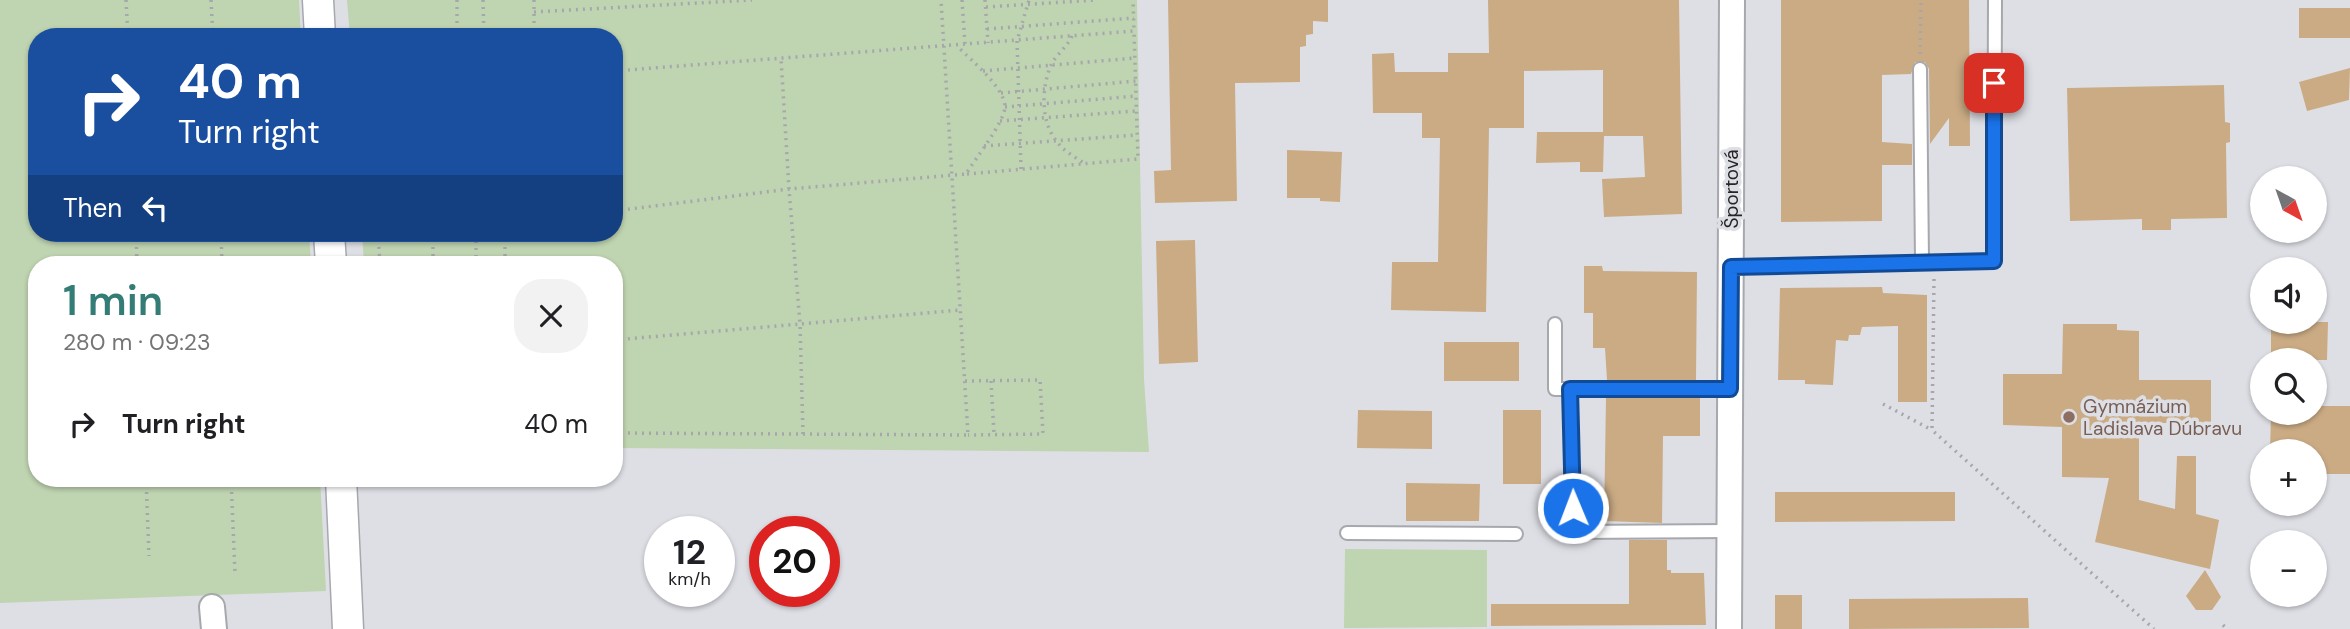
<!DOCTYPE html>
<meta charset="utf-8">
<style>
:root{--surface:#fff;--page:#f2f2f2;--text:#202124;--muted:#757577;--accent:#347c76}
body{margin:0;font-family:"DM Sans",sans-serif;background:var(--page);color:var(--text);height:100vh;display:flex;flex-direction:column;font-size:26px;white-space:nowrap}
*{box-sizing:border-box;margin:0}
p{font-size:23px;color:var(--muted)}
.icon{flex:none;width:38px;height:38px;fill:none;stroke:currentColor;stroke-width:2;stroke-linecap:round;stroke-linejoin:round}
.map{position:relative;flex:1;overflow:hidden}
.drawer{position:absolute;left:28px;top:256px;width:595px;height:231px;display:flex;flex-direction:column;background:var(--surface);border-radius:28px;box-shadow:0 2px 5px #0004}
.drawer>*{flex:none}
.top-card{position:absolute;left:28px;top:28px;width:595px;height:214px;border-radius:28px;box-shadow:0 2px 5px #0004;background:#1a4fa0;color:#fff;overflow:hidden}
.needle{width:46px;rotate:140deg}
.buttons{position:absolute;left:2250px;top:166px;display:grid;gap:14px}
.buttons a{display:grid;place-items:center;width:77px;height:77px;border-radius:50%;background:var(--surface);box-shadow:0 2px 5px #0004;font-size:35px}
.speed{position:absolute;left:644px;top:516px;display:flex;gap:14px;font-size:35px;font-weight:700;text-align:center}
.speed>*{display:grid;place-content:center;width:91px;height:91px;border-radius:50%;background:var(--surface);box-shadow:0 2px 5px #0004;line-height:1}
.speed small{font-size:18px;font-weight:400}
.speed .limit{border:10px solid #d22;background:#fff;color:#111}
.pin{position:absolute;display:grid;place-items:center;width:60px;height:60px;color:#fff;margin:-30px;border-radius:14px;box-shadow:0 4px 10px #0006}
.me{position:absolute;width:77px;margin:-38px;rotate:359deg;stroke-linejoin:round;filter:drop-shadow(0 0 5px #0008)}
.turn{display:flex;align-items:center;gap:24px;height:147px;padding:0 35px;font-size:32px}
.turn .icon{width:91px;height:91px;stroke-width:2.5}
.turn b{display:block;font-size:49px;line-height:60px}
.then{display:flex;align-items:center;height:66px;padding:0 35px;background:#0003;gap:14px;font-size:26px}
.round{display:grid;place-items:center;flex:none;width:74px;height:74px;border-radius:28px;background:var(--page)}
.head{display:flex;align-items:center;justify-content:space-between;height:119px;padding:0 35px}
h1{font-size:42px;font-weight:600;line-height:52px;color:var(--accent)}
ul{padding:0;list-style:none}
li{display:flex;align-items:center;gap:21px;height:98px;padding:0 35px}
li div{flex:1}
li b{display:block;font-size:26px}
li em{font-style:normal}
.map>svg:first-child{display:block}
.green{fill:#bfd4b1}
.building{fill:#caab84}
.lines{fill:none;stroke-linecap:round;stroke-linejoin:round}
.service-casing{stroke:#a7a8ad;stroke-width:16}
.minor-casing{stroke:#a7a8ad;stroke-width:28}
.tertiary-casing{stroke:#a7a8ad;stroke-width:33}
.path{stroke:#a6a7ab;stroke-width:3.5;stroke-dasharray:2 5;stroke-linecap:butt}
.service{stroke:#fff;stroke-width:12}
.minor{stroke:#fff;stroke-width:24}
.tertiary{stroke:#fff;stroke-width:30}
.route-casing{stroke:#114b97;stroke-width:18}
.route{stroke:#1a73e8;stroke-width:12}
.education-dot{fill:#8d6e63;stroke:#dedfe5;stroke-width:2.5}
.labels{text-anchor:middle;stroke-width:7;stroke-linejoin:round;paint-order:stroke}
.street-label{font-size:19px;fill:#252527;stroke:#dedfe5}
.education-label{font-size:19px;fill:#785e54;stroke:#dedfe5;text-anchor:start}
</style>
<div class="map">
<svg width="2350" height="629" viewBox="0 0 2350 629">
<rect width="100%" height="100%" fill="#dedfe5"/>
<path class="green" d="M 0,0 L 299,0 L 301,37 L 37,37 L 37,233 L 309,233 L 311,264 L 37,264 L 37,478 L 320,478 L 326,591 L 0,603 Z
M 347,0 L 1137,0 L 1144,379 L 1149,452 L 614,448 L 614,264 L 364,264 L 362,233 L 614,233 L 614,37 L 350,37 Z
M 1345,549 L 1487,550 L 1487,627 L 1344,628 Z"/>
<path class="building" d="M 1168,0 L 1328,0 L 1328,22 L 1313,21 L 1313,34 L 1306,35 L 1306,46 L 1300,47 L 1300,82 L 1235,83 L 1237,201 L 1155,203 L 1154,171 L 1171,170 Z
M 1488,0 L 1679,0 L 1682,214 L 1604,217 L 1602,179 L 1645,177 L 1643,136 L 1604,136 L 1603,172 L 1580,172 L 1580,162 L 1536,163 L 1537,132 L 1603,132 L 1603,70 L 1524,71 L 1524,128 L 1489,128 L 1486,312 L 1391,310 L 1392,262 L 1438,262 L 1440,138 L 1422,138 L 1422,113 L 1373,113 L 1372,54 L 1394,53 L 1395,72 L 1448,72 L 1448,53 L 1489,53 Z
M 1781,0 L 1969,0 L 1970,146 L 1949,146 L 1949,118 L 1930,144 L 1929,69 L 1925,62 L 1915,62 L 1911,74 L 1882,75 L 1882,142 L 1912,144 L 1912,165 L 1882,165 L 1882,221 L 1781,222 Z
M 2299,8 L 2350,8 L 2350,38 L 2299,38 Z
M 2350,68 L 2349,100 L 2307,111 L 2299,82 Z
M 2224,85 L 2225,122 L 2230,123 L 2230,142 L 2226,143 L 2227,218 L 2171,219 L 2171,230 L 2142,230 L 2142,219 L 2070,221 L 2067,88 Z
M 1287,150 L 1342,152 L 1340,202 L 1320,201 L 1320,198 L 1287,198 Z
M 1195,240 L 1198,362 L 1159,364 L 1156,241 Z
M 1584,266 L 1602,266 L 1603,271 L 1697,272 L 1696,380 L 1607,380 L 1605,348 L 1593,348 L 1593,313 L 1584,313 Z
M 1882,287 L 1883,293 L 1927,295 L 1927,402 L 1898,402 L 1898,326 L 1862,327 L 1860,335 L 1849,335 L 1848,341 L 1836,340 L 1833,385 L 1805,384 L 1805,380 L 1778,380 L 1780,288 Z
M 2271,322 L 2328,322 L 2327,360 L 2271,360 Z
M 2063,324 L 2117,324 L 2117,330 L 2139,331 L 2139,380 L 2211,380 L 2211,423 L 2139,423 L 2139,500 L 2175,509 L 2177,456 L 2196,456 L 2196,514 L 2219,520 L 2210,569 L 2095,542 L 2109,478 L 2062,477 L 2062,427 L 2003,425 L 2003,374 L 2062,374 Z
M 1444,342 L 1519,342 L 1519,381 L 1444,381 Z
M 1606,398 L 1700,398 L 1700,436 L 1663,436 L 1662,523 L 1604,521 Z
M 2315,406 L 2350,406 L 2350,474 L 2315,474 L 2315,452 L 2270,452 L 2271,413 L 2315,413 Z
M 1358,410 L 1432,411 L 1432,449 L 1357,448 Z
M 1503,410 L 1541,410 L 1541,484 L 1503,484 Z
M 1406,483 L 1480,484 L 1479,521 L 1406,521 Z
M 1775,492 L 1955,492 L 1955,521 L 1775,522 Z
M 1629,540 L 1667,540 L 1667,570 L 1671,570 L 1671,573 L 1704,573 L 1706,625 L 1491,626 L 1491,604 L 1629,604 Z
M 2205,570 L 2221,597 L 2212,610 L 2196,610 L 2186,596 Z
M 1775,595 L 1802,595 L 1802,629 L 1775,629 Z
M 2028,598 L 2029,628 L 1849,629 L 1849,599 Z"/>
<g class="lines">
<g class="service-casing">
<path id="service" d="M 1920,69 L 1922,261
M 1731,267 L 1994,261 L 1995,0
M 1555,324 L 1555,389 L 1730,389
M 1570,389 L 1573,532 L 1730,531
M 1347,533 L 1516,534"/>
</g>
<g class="minor-casing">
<path id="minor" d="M 212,607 L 214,629
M 1729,629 L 1732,0"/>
</g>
<g class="tertiary-casing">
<path id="tertiary" d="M 318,0 L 320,37
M 329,233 L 331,264
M 341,478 L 348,629"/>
</g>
<path class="path" d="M 126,0 L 128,37
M 211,0 L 213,37
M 483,0 L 484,37
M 962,0 L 965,45
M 985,0 L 988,43
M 986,7 L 1096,0
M 534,12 L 752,0
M 987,29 L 1134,18
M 1072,36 C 1067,47 1058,53 1052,63 C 1041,86 1040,123 1058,143 C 1065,152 1075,157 1084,163
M 457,37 L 457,0
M 534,37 L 534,0
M 1920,54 L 1921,0
M 614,71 L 1134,31 L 1133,0
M 983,71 L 1135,58
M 1001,93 L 1136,81
M 1005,107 L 1136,96
M 1000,121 L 1136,111
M 984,146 L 1137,135
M 1021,169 L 1017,41 L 1029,0
M 967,174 L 1138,159 L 1134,31
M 614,211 L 789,189 L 966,174 C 975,159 1004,123 1005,107 C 1005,88 971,60 958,47
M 136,233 L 137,264
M 221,233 L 222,264
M 378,233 L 380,264
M 433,233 L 433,264
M 505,233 L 505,264
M 476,264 L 476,233
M 1934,279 L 1932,430 L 2154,629
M 614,340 L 800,324 L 789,189 L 781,58
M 965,381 L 1040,380 L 1043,434 L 968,435
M 991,381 L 994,434
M 1883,404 L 1932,430
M 614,433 L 968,435 L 941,0
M 803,434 L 800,324 L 960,310
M 146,478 L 149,556
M 231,478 L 235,574
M 2223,625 L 2227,629"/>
<use href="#service" class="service"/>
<use href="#minor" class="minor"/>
<use href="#tertiary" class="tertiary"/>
</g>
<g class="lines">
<g class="route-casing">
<path id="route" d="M 1573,508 L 1570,389 L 1730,389 L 1731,267 L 1994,261 L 1994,83"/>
</g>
<use href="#route" class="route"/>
</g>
<circle class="education-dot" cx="2069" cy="417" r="7"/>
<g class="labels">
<g class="street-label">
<text transform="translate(1731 189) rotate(-90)" y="7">Športová</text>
</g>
<g class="education-label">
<text x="2083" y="413">Gymnázium<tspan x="2083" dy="22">Ladislava Dúbravu</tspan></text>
</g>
</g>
</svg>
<div class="buttons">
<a><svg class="needle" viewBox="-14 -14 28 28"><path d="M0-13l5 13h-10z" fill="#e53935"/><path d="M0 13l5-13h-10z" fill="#757577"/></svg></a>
<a><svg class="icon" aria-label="sound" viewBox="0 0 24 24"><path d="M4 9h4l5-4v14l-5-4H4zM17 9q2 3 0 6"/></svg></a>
<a><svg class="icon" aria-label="search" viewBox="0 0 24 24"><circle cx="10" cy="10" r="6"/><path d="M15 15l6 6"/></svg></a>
<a>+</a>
<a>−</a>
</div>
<div class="speed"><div>12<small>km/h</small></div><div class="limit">20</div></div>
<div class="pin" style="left:1994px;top:83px;background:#d93025"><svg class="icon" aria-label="arrive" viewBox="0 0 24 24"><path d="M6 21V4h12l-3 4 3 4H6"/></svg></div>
<svg class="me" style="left:1573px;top:508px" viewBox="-20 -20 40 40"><circle r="17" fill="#1a73e8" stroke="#fff" stroke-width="3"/><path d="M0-11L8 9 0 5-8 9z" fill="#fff"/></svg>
<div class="top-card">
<div class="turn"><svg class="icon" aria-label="right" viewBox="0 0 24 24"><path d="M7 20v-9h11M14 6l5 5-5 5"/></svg><div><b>40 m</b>Turn right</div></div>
<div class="then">Then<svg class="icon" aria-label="left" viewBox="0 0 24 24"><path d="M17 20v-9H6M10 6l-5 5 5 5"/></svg></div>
</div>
<section class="drawer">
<div class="head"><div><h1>1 min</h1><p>280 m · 09:23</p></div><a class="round"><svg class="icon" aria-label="close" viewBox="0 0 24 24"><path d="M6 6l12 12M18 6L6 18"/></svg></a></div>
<ul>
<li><svg class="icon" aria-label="right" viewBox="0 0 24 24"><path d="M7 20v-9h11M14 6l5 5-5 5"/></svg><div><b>Turn right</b></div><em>40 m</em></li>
</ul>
</section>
</div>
